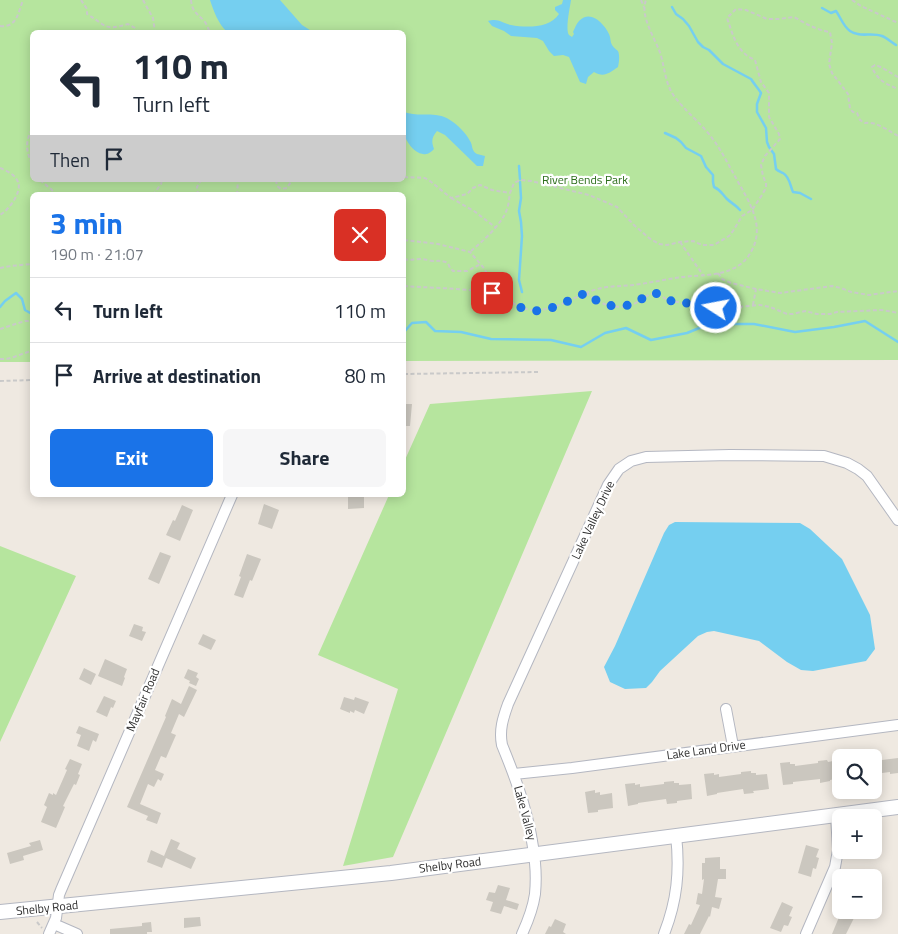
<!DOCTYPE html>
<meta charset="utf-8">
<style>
:root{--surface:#fff;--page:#f6f6f7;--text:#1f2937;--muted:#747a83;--line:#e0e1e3;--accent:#1a73e8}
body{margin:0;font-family:"Titillium Web",sans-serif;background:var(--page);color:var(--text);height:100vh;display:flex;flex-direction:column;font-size:19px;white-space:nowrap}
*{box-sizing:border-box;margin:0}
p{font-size:16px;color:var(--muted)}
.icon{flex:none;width:28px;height:28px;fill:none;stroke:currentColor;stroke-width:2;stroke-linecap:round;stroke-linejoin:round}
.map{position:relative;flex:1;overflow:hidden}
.details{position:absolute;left:30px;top:192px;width:376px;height:305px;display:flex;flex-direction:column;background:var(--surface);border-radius:8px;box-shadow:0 2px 12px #0003}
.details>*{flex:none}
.guide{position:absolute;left:30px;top:30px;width:376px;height:152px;border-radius:8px;box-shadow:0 2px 12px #0003;background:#fff;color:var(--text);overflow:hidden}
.tools{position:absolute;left:832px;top:749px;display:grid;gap:10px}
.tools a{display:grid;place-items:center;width:50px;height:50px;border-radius:8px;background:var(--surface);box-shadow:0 2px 12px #0003;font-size:25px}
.pin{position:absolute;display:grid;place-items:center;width:42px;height:42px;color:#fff;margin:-21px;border-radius:10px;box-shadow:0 2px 8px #0006}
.me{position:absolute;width:55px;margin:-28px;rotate:281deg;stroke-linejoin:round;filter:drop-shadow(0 0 4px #0008)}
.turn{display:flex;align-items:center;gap:18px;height:105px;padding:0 20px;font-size:22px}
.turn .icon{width:65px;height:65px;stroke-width:2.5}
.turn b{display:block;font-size:35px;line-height:42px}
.then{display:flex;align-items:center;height:48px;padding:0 20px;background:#0003;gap:10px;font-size:19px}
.round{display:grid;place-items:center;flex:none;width:52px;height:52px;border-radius:8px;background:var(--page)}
.head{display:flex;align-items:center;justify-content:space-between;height:85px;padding:0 20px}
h1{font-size:30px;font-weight:700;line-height:38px;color:var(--accent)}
.action{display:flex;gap:10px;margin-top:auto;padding:10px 20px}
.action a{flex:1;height:58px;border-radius:8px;background:var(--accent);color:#fff;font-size:20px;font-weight:700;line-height:58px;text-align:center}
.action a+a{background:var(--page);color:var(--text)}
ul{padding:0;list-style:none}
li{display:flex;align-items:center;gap:15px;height:65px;padding:0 20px;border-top:1px solid var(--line)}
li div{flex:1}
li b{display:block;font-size:19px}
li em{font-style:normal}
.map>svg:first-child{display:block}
.green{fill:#b6e59e;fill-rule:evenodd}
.water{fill:#75cff0}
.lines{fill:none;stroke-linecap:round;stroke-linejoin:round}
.stream{stroke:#75cff0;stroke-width:2.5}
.building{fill:#cbc7bf}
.street-casing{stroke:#b4b7c1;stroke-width:12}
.secondary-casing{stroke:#b4b7c1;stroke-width:16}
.path{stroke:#c9c9c9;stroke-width:2;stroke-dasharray:4 2.5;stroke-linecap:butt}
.street{stroke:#fff;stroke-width:10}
.secondary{stroke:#fff;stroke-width:14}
.route{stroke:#1a73e8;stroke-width:9;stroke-dasharray:0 16.2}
.labels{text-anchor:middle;stroke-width:4.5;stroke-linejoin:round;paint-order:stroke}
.park-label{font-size:12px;fill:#2c6e1b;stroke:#fff}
.street-label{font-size:12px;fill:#2e2e2e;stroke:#fff}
</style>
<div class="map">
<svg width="898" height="934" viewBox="0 0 898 934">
<rect width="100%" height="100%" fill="#efe9e1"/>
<path class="green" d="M 0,0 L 898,0 L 898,360 L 404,361 L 404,195 L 32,195 L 32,362 L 0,362 ZM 32,32 L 404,32 L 404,180 L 32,180 Z
M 592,391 L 393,857 L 343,866 L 398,689 L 318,655 L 389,495 L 404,495 L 404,462 L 430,404 Z
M 0,546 L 76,576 L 0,742 Z"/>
<path class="water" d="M 210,0 L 280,0 L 302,25 L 313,32 L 227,32 C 218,23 214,12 210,0 Z
M 563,0 L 571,0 C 570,7 565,30 569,35 C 570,36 571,36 572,37 L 574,34 L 573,32 C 575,28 576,24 579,21 C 591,9 604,24 609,34 C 611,38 610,42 612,45 C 614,48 616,49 618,51 C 620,56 619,62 618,67 C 609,73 604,78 594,72 L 588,77 L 586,84 L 580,82 L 569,57 L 563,55 L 554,56 L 549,51 L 543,41 L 537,38 L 511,36 L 504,31 L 492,26 L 488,21 C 499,18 501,23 511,25 C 527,28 550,28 559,14 L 555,10 L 555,7 L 562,4 Z
M 404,112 C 420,118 435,110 450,120 C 458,125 466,133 470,141 C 473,145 471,151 477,154 C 480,155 482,155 485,156 L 483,166 L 477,166 L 445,135 L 437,131 C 432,137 431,141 434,149 C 431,152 428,155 423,154 C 414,153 406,142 404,133 C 403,127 404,119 404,112 Z
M 675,522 L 800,523 L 810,529 L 842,559 L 870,615 L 875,649 L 866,661 L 813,671 L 801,670 L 787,662 L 759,641 L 714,631 L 707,632 L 698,636 L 660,671 L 652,682 L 646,688 L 625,689 L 610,682 L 604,667 L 615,646 L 664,533 L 669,525 Z"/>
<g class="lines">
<path class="stream" d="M 672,7 L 676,14 L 683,19 L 689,26 L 698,42 L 703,47 L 709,50 L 723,64 L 751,79 C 754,84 758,88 761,93 L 757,104 L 757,112 L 766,128 L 767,142 L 769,147 L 774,154 L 776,169 C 778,171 781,172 783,173 C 790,177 790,186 793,192 L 800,193 L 811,199
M 822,8 L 831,13 L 836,11 C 841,18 843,26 850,31 C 860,38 871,32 882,36 C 887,38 891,42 896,45
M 665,133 L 676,138 L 681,142 L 686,148 L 701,156 L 706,167 L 713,175 L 713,182 L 714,187 C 721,190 722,194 727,199 C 731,203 736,205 740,210
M 519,166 L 520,179
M 520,182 L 521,198 L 519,211 L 521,222 L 522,236 L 519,280 L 522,292
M 0,307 L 5,301 L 16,293 L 22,299 L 25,310 L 32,314
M 404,332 L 412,323 L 426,322 L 435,331 L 461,332 L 491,339 L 551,340 L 581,347 L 605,333 L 626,328 L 651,340 L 687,333 L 709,324 L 754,324 L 795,332 L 834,327 L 865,321 L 898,342"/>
</g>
<path class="building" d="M 404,404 L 412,404 L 410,426 L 404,426 Z
M 348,495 L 364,495 L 364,508 L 348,509 Z
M 264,504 L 279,510 L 272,529 L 258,524 Z
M 182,505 L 193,510 L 180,541 L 166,535 L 173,520 L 175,521 Z
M 160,552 L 171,556 L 159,584 L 148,579 Z
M 247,554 L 261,559 L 252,581 L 250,580 L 243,598 L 234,595 L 241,577 L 239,576 Z
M 134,624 L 143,627 L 142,631 L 146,632 L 142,641 L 129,636 Z
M 203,634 L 216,640 L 211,650 L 198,644 Z
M 105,659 L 127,669 L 124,677 L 125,678 L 122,686 L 98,676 Z
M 84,668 L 96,674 L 91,685 L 79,679 Z
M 188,669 L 198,673 L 196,677 L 199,679 L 196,686 L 189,683 L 190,681 L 184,678 Z
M 189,686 L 197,690 L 184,717 L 179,714 L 171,733 L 176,735 L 169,751 L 166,758 L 161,756 L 155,770 L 164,774 L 161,781 L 158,779 L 154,787 L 148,784 L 140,804 L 161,813 L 157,824 L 146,820 L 148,816 L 127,807 L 166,717 L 165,716 L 172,699 L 181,704 Z
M 104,696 L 116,701 L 113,708 L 111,707 L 107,717 L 96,712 Z
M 344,697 L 354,700 L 355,697 L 369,702 L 364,714 L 355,710 L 354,713 L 350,711 L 350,713 L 340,709 Z
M 79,726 L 99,734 L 96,742 L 93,740 L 89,751 L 77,746 L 81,735 L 76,733 Z
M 898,758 L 898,773 L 890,774 L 890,772 L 874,774 L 874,761 Z
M 70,759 L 82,764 L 78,774 L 80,775 L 76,785 L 74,784 L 63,806 L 65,807 L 56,828 L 41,822 L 47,807 L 44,805 L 49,793 L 53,795 L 53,793 L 56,795 L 67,770 L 65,769 Z
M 827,760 L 828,762 L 833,761 L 833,764 L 841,763 L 841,778 L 830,780 L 830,781 L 820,783 L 820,779 L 793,782 L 793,784 L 783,785 L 780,763 L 790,762 L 790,764 L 795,764 L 795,766 L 818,763 L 818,761 Z
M 751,771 L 751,773 L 756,773 L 756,775 L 767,774 L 769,789 L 753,791 L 754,793 L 744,794 L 743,789 L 717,793 L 717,794 L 707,796 L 704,774 L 714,773 L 714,775 L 719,774 L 719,777 L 741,774 L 741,772 Z
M 674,781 L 674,783 L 679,783 L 679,785 L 691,784 L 692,799 L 677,801 L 677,803 L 667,804 L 666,799 L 638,803 L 638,804 L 628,806 L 625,784 L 635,783 L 635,785 L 640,784 L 640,787 L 664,784 L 664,782 Z
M 595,790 L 595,793 L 600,792 L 600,795 L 612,793 L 613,808 L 598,810 L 598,812 L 588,813 L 585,792 Z
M 171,839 L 180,843 L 177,849 L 196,858 L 191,869 L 166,858 L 162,868 L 147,862 L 151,850 L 164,856 Z
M 40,840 L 43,850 L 23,856 L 24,860 L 10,864 L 7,853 L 31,846 L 29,843 Z
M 806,845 L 819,849 L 816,857 L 819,858 L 816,869 L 813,868 L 811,877 L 798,873 Z
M 720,857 L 720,869 L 726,869 L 726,879 L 718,879 L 715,897 L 722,898 L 719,909 L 712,907 L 710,917 L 709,916 L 700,934 L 684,934 L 689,924 L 691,925 L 700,905 L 696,904 L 698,893 L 702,894 L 704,879 L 702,880 L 702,863 L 705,863 L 705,858 Z
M 498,885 L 510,888 L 506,900 L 519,904 L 517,910 L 504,906 L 501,914 L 490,911 L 493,902 L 486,900 L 489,892 L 495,893 Z
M 782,902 L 793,907 L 789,916 L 792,917 L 788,926 L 784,925 L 781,932 L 770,928 Z
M 842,910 L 863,910 L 859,918 L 855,916 L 846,934 L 832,934 Z
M 200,917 L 201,926 L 184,928 L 184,918 Z
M 555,919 L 566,924 L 563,932 L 566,934 L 545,934 L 549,926 L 551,927 Z
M 151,922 L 152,932 L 147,932 L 147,934 L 110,934 L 110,929 L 142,926 L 142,923 Z"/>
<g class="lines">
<g class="street-casing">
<path id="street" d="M 726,709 L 733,746
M 514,774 L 572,768 L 898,725
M 54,924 L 77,934
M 49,934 L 56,918 L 59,895 L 61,890 L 232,495
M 522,934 C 528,921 533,908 535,894 C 536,883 536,873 535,863 C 531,820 518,784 502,745 C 499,730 503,718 508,704 L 608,485 L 619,469 L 631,461 L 646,457 L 730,455 L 824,456 L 847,463 L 858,469 L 867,476 L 898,520
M 664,934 C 677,901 680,871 676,835
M 806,934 L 835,867 L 838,850 L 836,815"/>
</g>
<g class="secondary-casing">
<path id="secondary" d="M 0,912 L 391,873 L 898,807"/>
</g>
<path class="path" d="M 81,0 L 87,9 L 87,14 C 107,26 104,31 128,24 L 135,28 L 138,32
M 143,0 L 153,18 L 155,32
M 191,0 C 192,12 197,13 204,21 C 207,24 208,29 210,32
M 641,0 L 644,7
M 852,0 L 861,6 L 898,23
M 0,26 C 17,28 18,13 23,0
M 898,77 C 892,74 881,66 875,65 L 872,67 C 877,80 886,84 898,89
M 32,129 C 25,142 26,151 32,164
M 0,168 C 5,170 14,174 17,180 C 24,190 9,210 0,215
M 404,177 L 425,178 L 430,181 L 451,198 L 467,194 L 473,188 L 480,185 L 492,190 L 510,193 L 514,183 L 520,180 L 531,181 L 589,195 L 617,207 L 634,225 L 649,238 L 659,244 L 667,245 L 680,242 L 693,241 L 702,245 L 714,245 L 729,236 L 733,231 L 742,216 L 752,210 L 762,195 L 766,188 L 766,183 L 763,176 L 761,165 L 765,156 L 780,139 L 779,134 L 769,117 L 769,93 L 761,82 L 755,60 C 737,53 733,35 727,18 L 736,9 L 746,10 L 767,19 L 779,19 L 794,17 C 806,24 817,30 830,32 L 832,43 L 829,64 L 832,73 L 848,94 L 850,109 L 853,112 L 857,113 L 860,120 L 865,123 C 876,121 889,131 898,136
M 40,180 L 51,189 L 56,195
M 276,180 L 277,186 L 281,189 L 287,188 L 292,180
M 153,195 L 161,184 L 162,180
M 198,195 L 197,187 L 201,180
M 237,195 L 238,180
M 451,198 L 474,211 L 495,227
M 404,240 L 438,244 L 470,252 L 483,267 L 491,280 L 493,285 L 492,293
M 680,242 L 703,275
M 471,251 C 482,242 503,223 507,209 C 509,204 509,198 510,193
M 404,259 C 409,261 414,259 420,259 C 424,259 428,260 432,261 C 438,261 442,260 448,263 L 450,268 L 453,271 L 467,271 L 481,264
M 0,268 L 11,266 L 32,264
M 718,273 L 722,279 L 731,283 L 756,289 L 780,293 L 832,286 L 841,288 L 851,292 L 869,295 L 898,291
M 404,286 C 432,288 462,288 490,293 C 506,296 519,311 536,310 C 561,310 582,290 607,287 C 616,286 625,286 633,285 C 650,283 666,279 682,277 C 698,275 715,276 730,270 C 740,266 747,260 752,250 C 765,225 749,202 737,180 C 729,166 722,151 712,138 C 701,123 685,111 674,96 C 664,82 665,65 659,50 C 653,35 640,15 646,0
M 586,293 C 599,304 617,311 634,304 C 641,300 646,295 655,293 L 668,300 L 682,303 L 690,303 L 704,304 L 716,308 L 725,308 L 760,305 L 770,307 L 787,314 L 793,314 L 805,311 L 817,314 L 830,314 L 837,312 L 881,310 L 888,311 L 898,313
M 753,305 L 756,289
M 0,329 L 25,321 L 32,321
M 0,359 C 11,360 22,353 32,351
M 404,374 L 538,372
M 0,381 L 32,380
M 37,922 L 42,928"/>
<use href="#street" class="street"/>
<use href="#secondary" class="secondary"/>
</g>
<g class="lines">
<path class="route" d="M 492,293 C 504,297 513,305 525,309 C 545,316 567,300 586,293 C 600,305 619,311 636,302 C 642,300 647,293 653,293 C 660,293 667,300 674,302 C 680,304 684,303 690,303 C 699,303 707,306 716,308"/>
</g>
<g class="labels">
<g class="park-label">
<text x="585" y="184">River Bends Park</text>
</g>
<g class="street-label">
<text transform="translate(593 520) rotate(-65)" y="4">Lake Valley Drive</text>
<text transform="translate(143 700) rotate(-67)" y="4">Mayfair Road</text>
<text transform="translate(706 750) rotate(-8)" y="4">Lake Land Drive</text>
<text transform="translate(525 813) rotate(75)" y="4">Lake Valley</text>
<text transform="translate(450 865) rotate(-7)" y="4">Shelby Road</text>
<text transform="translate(47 908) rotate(-6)" y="4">Shelby Road</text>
</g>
</g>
</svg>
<div class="tools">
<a><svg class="icon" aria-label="search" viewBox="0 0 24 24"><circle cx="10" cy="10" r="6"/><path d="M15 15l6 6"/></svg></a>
<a>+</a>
<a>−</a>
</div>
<div class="pin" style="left:492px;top:293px;background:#d93025"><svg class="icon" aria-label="arrive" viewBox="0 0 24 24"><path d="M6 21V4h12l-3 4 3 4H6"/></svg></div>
<svg class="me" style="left:716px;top:308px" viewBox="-20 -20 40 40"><circle r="17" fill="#1a73e8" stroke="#fff" stroke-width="3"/><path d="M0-11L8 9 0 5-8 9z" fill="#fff"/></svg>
<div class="guide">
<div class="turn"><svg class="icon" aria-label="left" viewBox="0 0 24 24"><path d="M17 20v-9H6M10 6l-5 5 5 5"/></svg><div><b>110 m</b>Turn left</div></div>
<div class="then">Then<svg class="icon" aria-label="arrive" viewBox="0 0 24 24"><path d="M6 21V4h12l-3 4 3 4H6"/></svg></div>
</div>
<section class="details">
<div class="head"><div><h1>3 min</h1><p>190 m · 21:07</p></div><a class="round" style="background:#d93025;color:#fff"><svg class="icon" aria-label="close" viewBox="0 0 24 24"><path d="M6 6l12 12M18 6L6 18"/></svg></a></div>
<ul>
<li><svg class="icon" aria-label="left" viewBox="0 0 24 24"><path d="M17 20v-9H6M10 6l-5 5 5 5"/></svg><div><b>Turn left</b></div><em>110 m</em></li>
<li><svg class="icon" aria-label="arrive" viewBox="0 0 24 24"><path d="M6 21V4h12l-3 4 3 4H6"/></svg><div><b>Arrive at destination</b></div><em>80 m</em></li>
</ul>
<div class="action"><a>Exit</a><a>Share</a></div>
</section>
</div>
